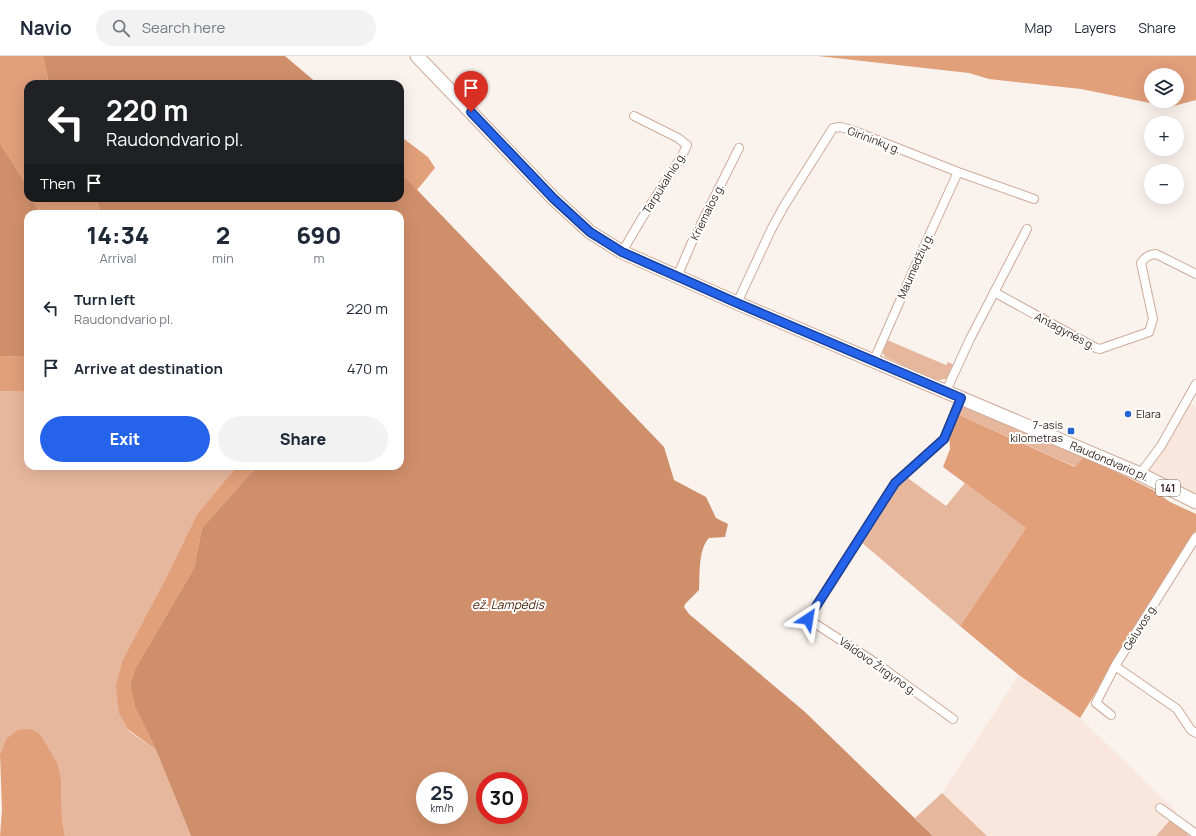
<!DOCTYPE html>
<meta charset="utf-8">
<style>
:root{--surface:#fff;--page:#f2f2f3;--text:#1f2937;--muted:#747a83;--line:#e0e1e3;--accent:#2563eb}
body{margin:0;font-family:Manrope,sans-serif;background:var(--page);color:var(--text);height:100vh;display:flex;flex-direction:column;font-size:15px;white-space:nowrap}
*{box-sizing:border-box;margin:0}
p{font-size:13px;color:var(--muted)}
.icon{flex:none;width:22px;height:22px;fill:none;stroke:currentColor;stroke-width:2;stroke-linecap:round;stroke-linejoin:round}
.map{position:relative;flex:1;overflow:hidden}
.side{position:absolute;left:24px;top:154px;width:380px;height:260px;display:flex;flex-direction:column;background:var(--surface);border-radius:12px;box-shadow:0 4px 16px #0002}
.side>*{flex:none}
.banner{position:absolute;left:24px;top:24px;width:380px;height:122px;border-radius:12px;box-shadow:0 4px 16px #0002;background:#202124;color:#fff;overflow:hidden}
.tools{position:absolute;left:1144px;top:12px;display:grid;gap:8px}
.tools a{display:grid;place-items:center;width:40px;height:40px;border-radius:50%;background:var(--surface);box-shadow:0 4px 16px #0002;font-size:20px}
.speed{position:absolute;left:416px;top:716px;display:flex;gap:8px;font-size:20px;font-weight:700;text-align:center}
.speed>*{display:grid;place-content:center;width:52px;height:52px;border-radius:50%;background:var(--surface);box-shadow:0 4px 16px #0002;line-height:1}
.speed small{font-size:10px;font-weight:400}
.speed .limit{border:6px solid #d22;background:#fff;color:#111}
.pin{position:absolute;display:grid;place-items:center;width:34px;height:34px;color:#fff;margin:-41px -17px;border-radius:50% 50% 50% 0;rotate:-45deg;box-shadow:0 0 4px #0007}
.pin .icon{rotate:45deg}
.me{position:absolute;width:44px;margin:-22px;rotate:33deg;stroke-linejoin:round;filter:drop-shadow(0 0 3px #0008)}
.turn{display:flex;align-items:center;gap:14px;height:84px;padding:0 16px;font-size:18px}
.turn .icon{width:52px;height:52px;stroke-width:2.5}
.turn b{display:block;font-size:28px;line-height:34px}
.then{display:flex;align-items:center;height:38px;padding:0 16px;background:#0003;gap:8px;font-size:15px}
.eta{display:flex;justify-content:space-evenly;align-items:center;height:68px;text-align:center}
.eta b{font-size:24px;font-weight:800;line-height:28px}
.button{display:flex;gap:8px;margin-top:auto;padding:8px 16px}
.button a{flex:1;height:46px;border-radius:24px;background:var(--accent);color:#fff;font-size:16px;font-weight:800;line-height:46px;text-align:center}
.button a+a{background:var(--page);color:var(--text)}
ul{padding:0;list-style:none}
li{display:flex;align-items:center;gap:12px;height:60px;padding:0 16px}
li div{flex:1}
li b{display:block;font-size:15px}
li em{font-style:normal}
header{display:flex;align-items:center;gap:24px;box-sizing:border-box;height:56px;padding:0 20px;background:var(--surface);border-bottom:1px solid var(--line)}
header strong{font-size:19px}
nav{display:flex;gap:22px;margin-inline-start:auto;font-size:14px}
.search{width:280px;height:36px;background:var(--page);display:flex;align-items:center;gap:10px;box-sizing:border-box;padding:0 14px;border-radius:22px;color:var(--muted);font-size:15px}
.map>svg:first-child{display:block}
.built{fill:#f9e7dd}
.green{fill:#e7b79d}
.forest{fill:#e19f7a;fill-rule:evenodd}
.water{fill:#d08f6b;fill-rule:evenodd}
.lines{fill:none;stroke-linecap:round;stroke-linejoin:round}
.street-casing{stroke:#cfab98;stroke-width:10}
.primary-casing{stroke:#cfab98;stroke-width:15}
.street{stroke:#fff;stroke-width:8}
.primary{stroke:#fff;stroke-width:13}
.route-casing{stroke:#184099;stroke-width:10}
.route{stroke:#2563eb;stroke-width:7}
.poi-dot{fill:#2465d1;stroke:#fff;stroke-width:1.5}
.labels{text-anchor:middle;stroke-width:4;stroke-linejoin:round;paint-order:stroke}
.shield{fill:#fff;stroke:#726862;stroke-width:1}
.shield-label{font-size:10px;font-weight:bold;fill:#35271f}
.street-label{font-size:11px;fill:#35271f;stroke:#fff}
.poi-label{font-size:11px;fill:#35271f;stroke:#fff;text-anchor:start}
.water-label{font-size:12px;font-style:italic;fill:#4f2509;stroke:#fff}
</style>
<header>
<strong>Navio</strong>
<div class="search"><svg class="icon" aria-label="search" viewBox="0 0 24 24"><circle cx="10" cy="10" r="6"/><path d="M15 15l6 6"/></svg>Search here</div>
<nav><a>Map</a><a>Layers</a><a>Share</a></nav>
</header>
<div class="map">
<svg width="1196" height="780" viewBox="0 0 1196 780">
<rect width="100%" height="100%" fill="#f9f2ed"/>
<path class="built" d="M 1186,345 L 1196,351 L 1196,438 L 1145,412 Z
M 1019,619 L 1080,662 L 1177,756 L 1156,780 L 987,780 L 942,737 Z"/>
<path class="green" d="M 887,284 L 946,309 L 948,306 L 954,309 L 946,323 L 938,324 L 931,322 L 885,301 L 882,295 Z
M 0,335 L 28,336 L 28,410 L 237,410 L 197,458 L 168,518 L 123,603 L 129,675 L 156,694 L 191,780 L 65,780 L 62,764 L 61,723 L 58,708 L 41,679 L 6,683 L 0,698 Z
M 964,350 L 1085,400 L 1076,411 L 957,358 Z
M 905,420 L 946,450 L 965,427 L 1026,472 L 960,570 L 861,486 Z
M 942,737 L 987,780 L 933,780 L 915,762 Z
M 1170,764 L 1189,778 L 1188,780 L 1156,780 Z"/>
<path class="forest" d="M 0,0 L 43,0 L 49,28 L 28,28 L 28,131 L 0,87 Z
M 818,0 L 1196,0 L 1196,44 L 1170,51 L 1081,33 L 989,23 L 969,17 ZM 1151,19 L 1177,19 L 1177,45 L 1151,45 Z
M 400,80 L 428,101 L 435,112 L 417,134 L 400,116 Z
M 31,142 L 96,142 L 101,158 L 43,158 L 34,150 Z
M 28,298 L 28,336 L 0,335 L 0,300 L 25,301 Z
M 957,358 L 1075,411 L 1085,400 L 1153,434 L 1170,446 L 1196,458 L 1196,475 L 1080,662 L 1019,619 L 960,570 L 1026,472 L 943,411 L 950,393 L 949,378 Z
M 237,410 L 257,410 L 202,472 L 194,512 L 135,613 L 130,628 L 135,652 L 156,694 L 129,674 L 119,657 L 116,630 L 123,603 L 168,518 L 197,458 Z
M 31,673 L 41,679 L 58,708 L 61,723 L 62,764 L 65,780 L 0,780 L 2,754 L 0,698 L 6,683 L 18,674 Z"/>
<path class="water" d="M 43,0 L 285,0 L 318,28 L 49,28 Z
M 0,87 L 28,131 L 28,142 L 31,142 C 34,149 38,156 46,158 L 28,158 L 28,298 L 25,301 L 0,300 Z
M 400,116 L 664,391 L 674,424 L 706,441 L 716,462 L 728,468 L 725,481 L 709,482 C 698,494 700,517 699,534 L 685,548 L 684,551 L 689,558 L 805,656 L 933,780 L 191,780 L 156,694 L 135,652 L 130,628 L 135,613 L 194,512 L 202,472 L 257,410 L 400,410 L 400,158 L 101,158 L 96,142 L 400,142 ZM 425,725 L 459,725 L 459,759 L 425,759 ZM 485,725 L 519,725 L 519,759 L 485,759 Z"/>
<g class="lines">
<g class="street-casing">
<path id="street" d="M 622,196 L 642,162 L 682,100 L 687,89 L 678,82 L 634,60
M 677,221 L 692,186 L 739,92
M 994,236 L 1096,292 L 1100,293 L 1149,276 L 1153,263 L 1141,207 C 1145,201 1149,198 1156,198 L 1196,218
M 737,247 L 771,174 L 784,150 L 833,72 L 840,71 L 852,74 L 958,116 L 1034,143
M 874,304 L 913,215 L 958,116
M 946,335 L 970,283 L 1027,173
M 1140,418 L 1161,390 L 1196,328
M 1115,610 L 1177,653 L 1191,674 L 1196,677
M 1111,659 L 1096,647 L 1098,643 L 1115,610 L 1196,481
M 953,663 L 876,607 L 808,563 L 895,427 L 944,383 L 961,342
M 1160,752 L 1196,778"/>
</g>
<g class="primary-casing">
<g id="primary">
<path id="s1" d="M 417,0 L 554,143 L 590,176 L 622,196 L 737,247 L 1140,418 L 1196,446"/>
</g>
</g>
<use href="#street" class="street"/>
<use href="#primary" class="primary"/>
</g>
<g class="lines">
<g class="route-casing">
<path id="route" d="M 471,56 L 554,143 L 590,176 L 622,196 L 737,247 L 961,342 L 944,383 L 895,427 L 808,563"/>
</g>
<use href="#route" class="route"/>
</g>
<g class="poi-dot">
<circle cx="1128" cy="358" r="4"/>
<rect x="1067" y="371" width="8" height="8" rx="2"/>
</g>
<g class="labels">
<rect class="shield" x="1156" y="424" width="24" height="16" rx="3"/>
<g class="shield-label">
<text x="1168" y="436">141</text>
</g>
<g class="street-label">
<text transform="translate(874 84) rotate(21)" y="4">Girininkų g.</text>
<text transform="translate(664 127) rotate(-58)" y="4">Tarpukalnio g.</text>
<text transform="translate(707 156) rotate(-64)" y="4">Kriemalos g.</text>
<text transform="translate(915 210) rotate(-66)" y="4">Maumedžių g.</text>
<text transform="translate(1065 275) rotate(28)" y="4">Antagynės g.</text>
<text dy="4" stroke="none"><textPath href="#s1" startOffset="815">Raudondvario pl.</textPath></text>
<text transform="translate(1140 571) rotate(-58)" y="4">Gėluvos g.</text>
<text transform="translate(878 610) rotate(35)" y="4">Valdovo Žirgyno g.</text>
</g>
<g class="poi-label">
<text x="1136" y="362">Elara</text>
<text x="1063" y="373" text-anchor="end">7-asis<tspan x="1063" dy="13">kilometras</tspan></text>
</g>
<g class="water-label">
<text x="508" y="553">ež. Lampėdis</text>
</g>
</g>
</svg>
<div class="tools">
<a><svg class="icon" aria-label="layers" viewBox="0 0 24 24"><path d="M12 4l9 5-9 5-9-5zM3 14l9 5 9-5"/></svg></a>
<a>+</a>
<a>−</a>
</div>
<div class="speed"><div>25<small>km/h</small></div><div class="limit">30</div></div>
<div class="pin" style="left:471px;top:56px;background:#d93025"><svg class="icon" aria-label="arrive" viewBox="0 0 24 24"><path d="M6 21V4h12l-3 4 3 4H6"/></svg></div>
<svg class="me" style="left:808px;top:563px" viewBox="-20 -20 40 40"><path d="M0-17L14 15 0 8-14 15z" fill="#2563eb" stroke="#fff" stroke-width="4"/></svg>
<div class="banner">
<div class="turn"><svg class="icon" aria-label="left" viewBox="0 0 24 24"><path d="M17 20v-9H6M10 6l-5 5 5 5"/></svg><div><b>220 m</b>Raudondvario pl.</div></div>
<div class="then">Then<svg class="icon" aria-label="arrive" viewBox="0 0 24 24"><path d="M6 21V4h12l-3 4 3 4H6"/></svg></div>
</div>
<section class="side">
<div class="eta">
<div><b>14:34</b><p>Arrival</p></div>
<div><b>2</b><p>min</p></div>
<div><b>690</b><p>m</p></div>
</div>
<ul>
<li><svg class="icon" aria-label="left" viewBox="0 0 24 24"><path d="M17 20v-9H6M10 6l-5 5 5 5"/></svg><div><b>Turn left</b><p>Raudondvario pl.</p></div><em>220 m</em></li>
<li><svg class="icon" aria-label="arrive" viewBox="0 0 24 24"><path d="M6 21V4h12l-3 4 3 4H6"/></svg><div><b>Arrive at destination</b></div><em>470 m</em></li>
</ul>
<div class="button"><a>Exit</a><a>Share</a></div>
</section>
</div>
